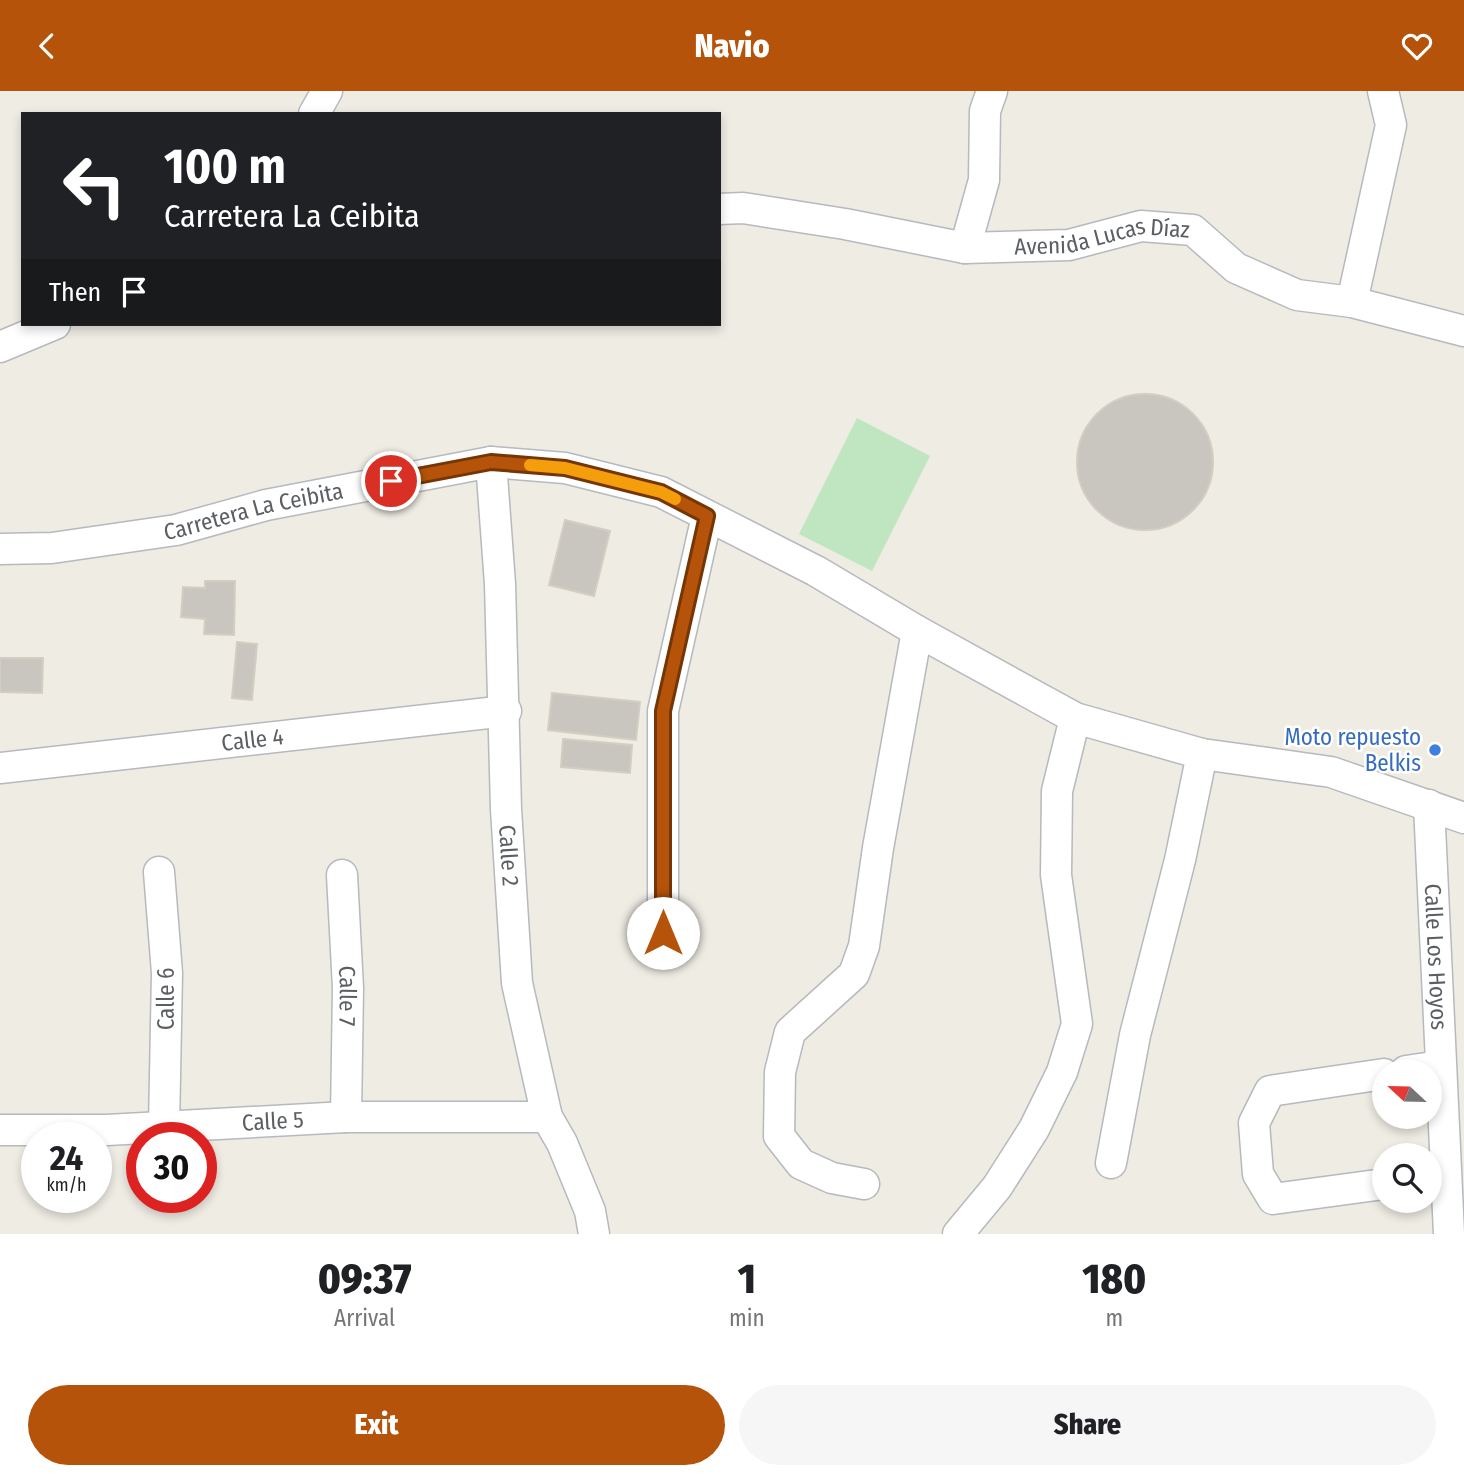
<!DOCTYPE html>
<meta charset="utf-8">
<style>
:root{--surface:#fff;--page:#f6f6f6;--text:#202124;--muted:#757577;--accent:#b45309}
body{margin:0;font-family:"Fira Sans Condensed",sans-serif;background:var(--page);color:var(--text);height:100vh;display:flex;flex-direction:column;font-size:26px;white-space:nowrap}
*{box-sizing:border-box;margin:0}
p{font-size:23px;color:var(--muted)}
.icon{flex:none;width:38px;height:38px;fill:none;stroke:currentColor;stroke-width:2;stroke-linecap:round;stroke-linejoin:round}
.map{position:relative;height:1143px;overflow:hidden}
.drawer{display:flex;flex-direction:column;background:var(--surface);flex:1}
.drawer>*{flex:none}
.guide{position:absolute;left:21px;top:21px;width:700px;height:214px;border-radius:0px;box-shadow:0 4px 10px #0003;background:#202124;color:#fff;overflow:hidden}
.needle{width:46px;rotate:292deg}
.buttons{position:absolute;left:1372px;top:968px;display:grid;gap:14px}
.buttons a{display:grid;place-items:center;width:70px;height:70px;border-radius:50%;background:var(--surface);box-shadow:0 4px 10px #0003;font-size:35px}
.speed{position:absolute;left:21px;top:1031px;display:flex;gap:14px;font-size:35px;font-weight:700;text-align:center}
.speed>*{display:grid;place-content:center;width:91px;height:91px;border-radius:50%;background:var(--surface);box-shadow:0 4px 10px #0003;line-height:1}
.speed small{font-size:18px;font-weight:400}
.speed .limit{border:10px solid #d22;background:#fff;color:#111}
.pin{position:absolute;display:grid;place-items:center;width:60px;height:60px;color:#fff;margin:-30px;border:4px solid #fff;border-radius:50%;box-shadow:0 2px 7px #0007}
.me{position:absolute;width:77px;margin:-38px;rotate:0deg;stroke-linejoin:round;filter:drop-shadow(0 0 5px #0008)}
.turn{display:flex;align-items:center;gap:24px;height:147px;padding:0 28px;font-size:32px}
.turn .icon{width:91px;height:91px;stroke-width:2.5}
.turn b{display:block;font-size:49px;line-height:60px}
.then{display:flex;align-items:center;height:66px;padding:0 28px;background:#0003;gap:14px;font-size:26px}
.eta{display:flex;justify-content:space-evenly;align-items:center;height:119px;text-align:center}
.eta b{font-size:42px;font-weight:800;line-height:49px}
.primary-button{display:flex;gap:14px;margin-top:auto;padding:14px 28px}
.primary-button a{flex:1;height:80px;border-radius:42px;background:var(--accent);color:#fff;font-size:28px;font-weight:800;line-height:80px;text-align:center}
.primary-button a+a{background:var(--page);color:var(--text)}
header{display:flex;justify-content:space-between;align-items:center;height:91px;padding:0 28px;background:var(--accent);color:#fff;font-size:32px;font-weight:800}
.map>svg:first-child{display:block}
.green{fill:#bfe6c0}
.building{fill:#c9c6c0;stroke:#d3cec1;stroke-width:2}
.lines{fill:none;stroke-linecap:round;stroke-linejoin:round}
.minor-casing{stroke:#b6b9bd;stroke-width:33}
.minor{stroke:#fff;stroke-width:30}
.route-casing{stroke:#753606;stroke-width:18}
.route{stroke:#b45309;stroke-width:12}
.slow{stroke:#f59e0b;stroke-width:12}
.shop-dot{fill:#3f7fe0;stroke:#fff;stroke-width:2.5}
.labels{text-anchor:middle;stroke-width:5;stroke-linejoin:round;paint-order:stroke}
.street-label{font-size:23px;fill:#5b5f64;stroke:#fff}
.shop-label{font-size:23px;fill:#366cbe;stroke:#fff;text-anchor:end}
</style>
<header><svg class="icon" aria-label="back" viewBox="0 0 24 24"><path d="M15 5l-7 7 7 7"/></svg>Navio<svg class="icon" aria-label="heart" viewBox="0 0 24 24"><path d="M12 20l-8-8c-3-5 5-10 8-4 3-6 11-1 8 4z"/></svg></header>
<div class="map">
<svg width="1464" height="1143" viewBox="0 0 1464 1143">
<rect width="100%" height="100%" fill="#eeece3"/>
<path class="green" d="M 857,327 L 930,365 L 872,480 L 799,443 Z"/>
<path class="building" d="M1077 371a68 68 0 1 1 136 0a68 68 0 1 1-136 0Z
M 565,429 L 610,440 L 594,505 L 549,494 Z
M 205,490 L 235,490 L 234,544 L 204,543 L 205,528 L 181,526 L 183,496 L 205,497 Z
M 237,551 L 257,553 L 252,609 L 232,607 Z
M 0,567 L 43,567 L 42,602 L 0,601 Z
M 552,602 L 640,611 L 636,649 L 548,639 Z
M 563,648 L 632,654 L 630,682 L 561,676 Z"/>
<g class="lines">
<g class="minor-casing">
<g id="minor">
<path d="M 314,23 L 327,0"/>
<path id="s1" d="M 719,118 L 743,117 L 845,133 L 965,157 L 1069,154 L 1141,135 L 1193,139 L 1236,177 L 1297,204 L 1352,211 L 1464,240"/>
<path d="M 965,157 L 984,89 L 985,20 L 992,0"/>
<path d="M 1352,211 L 1391,34 L 1383,0"/>
<path d="M 0,256 L 55,233"/>
<path id="s2" d="M 491,371 L 500,493 L 506,718 L 517,892 L 547,1026 L 562,1052 L 590,1120 L 594,1143"/>
<path id="s3" d="M 0,458 L 52,457 L 176,439 L 266,414 L 491,371 L 565,377 L 661,401 L 816,480 L 917,540 L 1075,627 L 1202,663 L 1331,681 L 1464,727"/>
<path id="s4" d="M 0,677 L 506,620"/>
<path id="s5" d="M 1429,714 L 1449,1143"/>
<path d="M 159,781 L 167,882 L 164,1036"/>
<path id="s6" d="M 342,784 L 348,897 L 346,1026"/>
<path d="M 663,842 L 663,620 L 707,425"/>
<path d="M 1406,980 L 1440,975"/>
<path d="M 1384,983 L 1270,1000 L 1254,1032 L 1258,1083 L 1273,1108 L 1384,1093"/>
<path id="s7" d="M 0,1039 L 107,1039 L 346,1026 L 547,1026"/>
<path d="M 1111,1072 L 1135,944 L 1180,769 L 1202,663"/>
<path d="M 864,1093 L 832,1087 L 801,1073 L 779,1045 L 780,981 L 790,941 L 854,883 L 864,855 L 878,757 L 917,540"/>
<path d="M 958,1143 L 997,1096 L 1034,1038 L 1062,981 L 1077,933 L 1056,784 L 1057,700 L 1075,627"/>
</g>
</g>
<use href="#minor" class="minor"/>
</g>
<g class="lines">
<g class="route-casing">
<path id="route" d="M 391,390 L 491,371 L 565,377 L 661,401 L 707,425 L 663,620 L 663,842"/>
</g>
<use href="#route" class="route"/>
<path class="slow" d="M 530,374 L 565,377 L 661,401 L 675,408"/>
</g>
<circle class="shop-dot" cx="1435" cy="659" r="7"/>
<g class="labels">
<g class="street-label">
<text dy="8" stroke="none"><textPath href="#s1" startOffset="388">Avenida Lucas Díaz</textPath></text>
<text dy="8" stroke="none"><textPath href="#s3" startOffset="257">Carretera La Ceibita</textPath></text>
<text dy="8" stroke="none"><textPath href="#s4" startOffset="254">Calle 4</textPath></text>
<text dy="8" stroke="none"><textPath href="#s2" startOffset="394">Calle 2</textPath></text>
<text dy="8" stroke="none"><textPath href="#s5" startOffset="152">Calle Los Hoyos</textPath></text>
<text dy="8" stroke="none"><textPath href="#s6" startOffset="121">Calle 7</textPath></text>
<text transform="translate(166 908) rotate(-90)" y="8">Calle 6</text>
<text dy="8" stroke="none"><textPath href="#s7" startOffset="273">Calle 5</textPath></text>
</g>
<g class="shop-label">
<text x="1421" y="654">Moto repuesto<tspan x="1421" dy="26">Belkis</tspan></text>
</g>
</g>
</svg>
<div class="buttons">
<a><svg class="needle" viewBox="-14 -14 28 28"><path d="M0-13l5 13h-10z" fill="#e53935"/><path d="M0 13l5-13h-10z" fill="#757577"/></svg></a>
<a><svg class="icon" aria-label="search" viewBox="0 0 24 24"><circle cx="10" cy="10" r="6"/><path d="M15 15l6 6"/></svg></a>
</div>
<div class="speed"><div>24<small>km/h</small></div><div class="limit">30</div></div>
<div class="pin" style="left:391px;top:390px;background:#d93025"><svg class="icon" aria-label="arrive" viewBox="0 0 24 24"><path d="M6 21V4h12l-3 4 3 4H6"/></svg></div>
<svg class="me" style="left:663px;top:842px" viewBox="-20 -20 40 40"><circle r="19" fill="#fff"/><path d="M0-13L10 11 0 6-10 11z" fill="#b45309"/></svg>
<div class="guide">
<div class="turn"><svg class="icon" aria-label="left" viewBox="0 0 24 24"><path d="M17 20v-9H6M10 6l-5 5 5 5"/></svg><div><b>100 m</b>Carretera La Ceibita</div></div>
<div class="then">Then<svg class="icon" aria-label="arrive" viewBox="0 0 24 24"><path d="M6 21V4h12l-3 4 3 4H6"/></svg></div>
</div>
</div>
<section class="drawer">
<div class="eta">
<div><b>09:37</b><p>Arrival</p></div>
<div><b>1</b><p>min</p></div>
<div><b>180</b><p>m</p></div>
</div>
<div class="primary-button"><a>Exit</a><a>Share</a></div>
</section>
